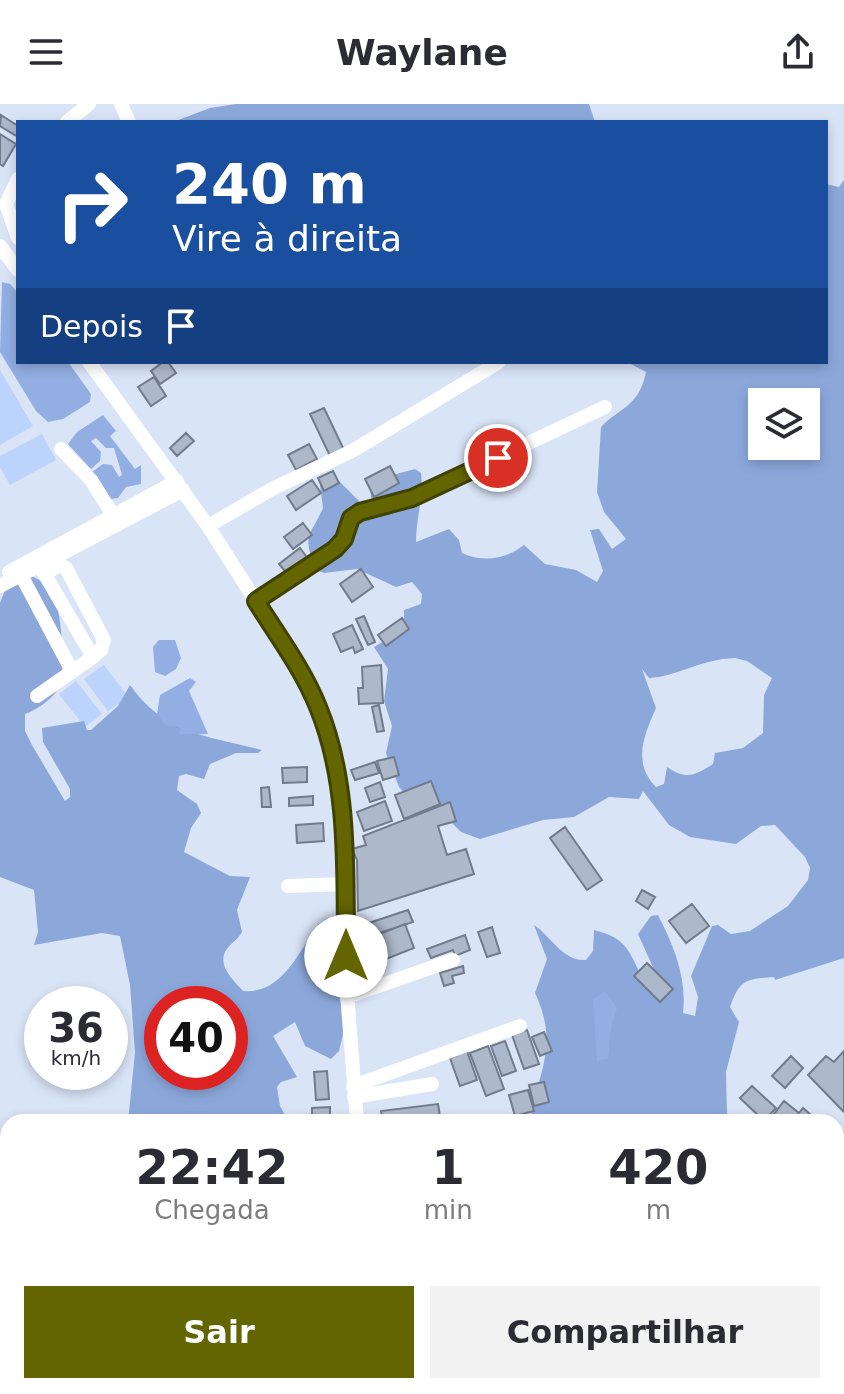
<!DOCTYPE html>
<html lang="pt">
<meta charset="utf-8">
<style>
:root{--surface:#fff;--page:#f2f2f3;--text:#2b2b33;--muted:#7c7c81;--accent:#626500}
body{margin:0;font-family:"DejaVu Sans",sans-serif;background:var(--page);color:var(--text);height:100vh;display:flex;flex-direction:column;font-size:30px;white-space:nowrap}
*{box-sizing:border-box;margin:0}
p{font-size:26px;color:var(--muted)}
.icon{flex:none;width:44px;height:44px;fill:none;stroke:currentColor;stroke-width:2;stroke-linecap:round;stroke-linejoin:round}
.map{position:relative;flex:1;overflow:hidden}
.sheet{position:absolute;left:0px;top:1010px;width:844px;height:280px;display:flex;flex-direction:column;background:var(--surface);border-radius:24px 24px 0 0;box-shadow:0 4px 12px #0003}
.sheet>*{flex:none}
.hud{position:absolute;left:16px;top:16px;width:812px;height:244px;border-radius:0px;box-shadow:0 4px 12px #0003;background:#1a4fa0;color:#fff;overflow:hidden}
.buttons{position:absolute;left:748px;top:284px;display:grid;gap:16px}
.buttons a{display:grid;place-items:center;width:72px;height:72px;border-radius:0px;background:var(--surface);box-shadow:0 4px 12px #0003;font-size:40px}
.speed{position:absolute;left:24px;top:882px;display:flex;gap:16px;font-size:40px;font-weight:700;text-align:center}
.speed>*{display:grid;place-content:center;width:104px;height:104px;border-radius:50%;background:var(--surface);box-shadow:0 4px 12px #0003;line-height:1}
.speed small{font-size:20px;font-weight:400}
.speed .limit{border:12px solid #d22;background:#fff;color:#111}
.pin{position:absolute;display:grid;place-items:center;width:68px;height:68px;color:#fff;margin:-34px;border:4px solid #fff;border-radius:50%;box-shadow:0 2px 8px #0007}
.me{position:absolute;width:88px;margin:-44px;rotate:0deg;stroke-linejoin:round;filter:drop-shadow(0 0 6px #0008)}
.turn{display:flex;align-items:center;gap:28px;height:168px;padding:0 24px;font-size:36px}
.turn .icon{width:104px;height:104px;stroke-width:2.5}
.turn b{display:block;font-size:56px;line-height:68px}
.then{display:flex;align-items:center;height:76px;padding:0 24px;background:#0003;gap:16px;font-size:30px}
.eta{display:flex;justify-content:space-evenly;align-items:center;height:136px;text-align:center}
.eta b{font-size:48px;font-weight:700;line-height:56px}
.cta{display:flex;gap:16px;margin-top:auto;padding:16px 24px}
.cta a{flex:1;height:92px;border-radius:0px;background:var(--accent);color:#fff;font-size:32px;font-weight:700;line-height:92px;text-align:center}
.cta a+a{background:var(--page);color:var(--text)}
header{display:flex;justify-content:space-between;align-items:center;height:104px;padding:0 24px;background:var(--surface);font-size:36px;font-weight:700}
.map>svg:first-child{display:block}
.green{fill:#bcd3fb}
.forest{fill:#8ca8db;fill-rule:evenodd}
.water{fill:#92aee2}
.building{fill:#adb8ca;stroke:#727b8c;stroke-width:2}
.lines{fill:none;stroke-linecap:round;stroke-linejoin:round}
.minor{stroke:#fff;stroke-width:14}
.route-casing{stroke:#404200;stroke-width:20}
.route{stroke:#626500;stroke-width:14}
</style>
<header><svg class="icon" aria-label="menu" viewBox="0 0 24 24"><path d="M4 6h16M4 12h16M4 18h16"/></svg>Waylane<svg class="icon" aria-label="share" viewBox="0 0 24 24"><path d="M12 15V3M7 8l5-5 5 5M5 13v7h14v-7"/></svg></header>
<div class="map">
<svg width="844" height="1290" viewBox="0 0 844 1290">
<rect width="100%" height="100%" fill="#d9e4f7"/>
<path class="green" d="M 0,266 L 33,322 L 0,341 Z
M 42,330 L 56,356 L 10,381 L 0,363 L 0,352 Z
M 104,561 L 128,593 L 108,607 L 84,575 Z
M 76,577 L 102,610 L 85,623 L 59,590 Z"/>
<path class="forest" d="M 236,0 L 589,0 L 595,18 L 173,18 L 210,4 Z
M 844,76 L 844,854 L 775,876 L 774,873 C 746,875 740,875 730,903 L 739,918 L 726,968 L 727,1010 L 719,1018 L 530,1018 C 538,965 560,943 535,889 L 547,855 L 534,821 C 551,832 563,858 586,856 L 593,847 L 594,826 C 626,834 628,845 642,873 L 656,870 L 638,830 L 651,812 L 658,811 C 674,842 687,874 683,909 L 695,912 L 698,893 L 691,872 L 712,822 L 718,821 L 731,830 L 750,827 L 788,802 L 808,776 L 810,764 L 805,753 L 775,721 L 761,722 L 736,740 L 690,733 L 669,721 L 643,687 L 639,695 L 609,693 L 574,713 L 543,716 L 480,735 L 461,728 L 443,710 L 413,699 L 399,683 L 386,649 L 392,622 L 384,597 L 388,565 L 374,543 L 404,525 L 404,506 L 421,500 L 422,490 L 412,478 L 396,483 L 357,465 L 324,469 L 316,466 C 302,430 309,435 323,404 L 320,381 L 327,376 L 338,376 L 364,402 L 371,395 L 370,377 L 415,365 L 421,369 C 424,391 416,415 416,438 L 449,425 L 459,436 L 462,449 C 483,459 506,455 524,441 L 545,460 L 576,466 L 597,478 L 603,467 L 590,426 L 599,425 L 612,445 L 626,435 L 604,408 L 597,388 L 601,323 C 620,303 639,303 646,268 L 627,258 L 826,258 L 826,80 L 839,83 ZM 762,298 L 806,298 L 806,342 L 762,342 ZM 735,554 L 747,557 L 772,574 L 764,591 L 763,629 L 743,644 L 715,649 L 713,660 C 694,672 687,676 667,663 L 664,680 L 656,683 C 632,659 644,631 656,604 L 642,565 L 649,574 C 677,573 700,555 735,554 Z
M 31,472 C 41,476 49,482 54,492 C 61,508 67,569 59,584 C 52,595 37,606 25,610 L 25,627 L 32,641 L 65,697 L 70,693 L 70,685 L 43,638 L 42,624 L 84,617 L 87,626 L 91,626 L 118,602 L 130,581 C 164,630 208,632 262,646 L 258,649 L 236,649 L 210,660 L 204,675 L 186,670 L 179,672 L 177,686 L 197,700 L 201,709 L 191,724 L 184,748 L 230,772 L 250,773 L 237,806 L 242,828 C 238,836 229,840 225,848 C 218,863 234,877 243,887 C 281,891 299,848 318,821 L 325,815 L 330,818 L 335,838 L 339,892 L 346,918 L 339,947 L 331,955 L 305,942 L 295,918 L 273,932 L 297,973 L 281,978 L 277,983 L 280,1002 L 289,1018 L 128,1018 L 135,948 L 130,881 L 120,832 L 102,829 L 34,841 L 38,828 L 34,786 L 0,773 L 0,499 L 5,486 ZM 162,900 L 230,900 L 230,968 L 162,968 Z
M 103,1282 L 285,1282 L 305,1290 L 85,1290 Z
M 362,1282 L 632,1282 L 629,1290 L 554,1290 L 549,1285 L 538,1284 L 524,1290 L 332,1290 Z"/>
<path class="water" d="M 2,178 L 10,180 L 18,189 L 18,258 L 68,258 L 91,290 L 90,298 L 63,315 L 48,318 L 36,307 L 0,248 Z
M 103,311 L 116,327 L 110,332 L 135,365 L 141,361 L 141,380 L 126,383 L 118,394 L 110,395 L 92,368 L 103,360 L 112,361 L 119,373 L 122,371 L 114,344 L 106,344 L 96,334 L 91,337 L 101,348 L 100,357 L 91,365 L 68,340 L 77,328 Z
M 159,536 L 175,536 L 181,554 L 176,565 L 165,572 L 155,568 L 153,543 Z
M 190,574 L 196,578 L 189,587 L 208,630 L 179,630 L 181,623 L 165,621 L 157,610 L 160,591 Z
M 605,887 L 617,904 L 611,924 L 608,955 L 597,957 L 593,895 Z"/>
<path class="building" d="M 1,11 L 18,22 L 18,33 L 0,22 Z
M 0,30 L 16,40 L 3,62 L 0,60 Z
M 163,258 L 168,258 L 176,269 L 160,280 L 151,267 Z
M 154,273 L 166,292 L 151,302 L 138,283 Z
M 324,304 L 344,346 L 330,352 L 310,310 Z
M 186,329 L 194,337 L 177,352 L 170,344 Z
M 309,340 L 317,355 L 296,366 L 288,351 Z
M 390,362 L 399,379 L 374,393 L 365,375 Z
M 333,367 L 339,379 L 324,387 L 318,374 Z
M 312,376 L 321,389 L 296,406 L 287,392 Z
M 303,419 L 312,431 L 293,445 L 284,433 Z
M 300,444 L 309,456 L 289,472 L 279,460 Z
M 361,465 L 373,483 L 352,498 L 340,480 Z
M 364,512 L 375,538 L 368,541 L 356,515 Z
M 402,514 L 409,525 L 386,542 L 378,531 Z
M 352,521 L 363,545 L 355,549 L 353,543 L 341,548 L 333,530 Z
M 381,561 L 383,599 L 359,600 L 358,584 L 363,584 L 362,563 Z
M 379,601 L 384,627 L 377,628 L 372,603 Z
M 394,653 L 399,671 L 383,676 L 377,657 Z
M 375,658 L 379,669 L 355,676 L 351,666 Z
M 307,663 L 307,678 L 283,679 L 282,664 Z
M 431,677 L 440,700 L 404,715 L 395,691 Z
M 380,678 L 385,693 L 370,698 L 365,684 Z
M 269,683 L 271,703 L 262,703 L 261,684 Z
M 313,692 L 313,701 L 289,702 L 289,694 Z
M 385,697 L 392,717 L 364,727 L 357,708 Z
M 450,698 L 456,717 L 438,722 L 447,751 L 466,745 L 474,770 L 358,807 L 357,756 L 352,745 L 366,741 L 363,732 Z
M 323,719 L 324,737 L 297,739 L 296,721 Z
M 565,723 L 602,776 L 587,786 L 550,734 Z
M 642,786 L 655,793 L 648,805 L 636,797 Z
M 692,800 L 709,822 L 686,839 L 669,817 Z
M 408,806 L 413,818 L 364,834 L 360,822 Z
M 405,820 L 414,844 L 371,861 L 362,837 Z
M 492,823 L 500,849 L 487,853 L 478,828 Z
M 465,831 L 470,846 L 455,852 L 453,846 L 431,854 L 427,845 Z
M 647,859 L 673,885 L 660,898 L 634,872 Z
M 463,862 L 464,869 L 452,872 L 454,879 L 444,882 L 440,869 Z
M 372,863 L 377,878 L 364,883 L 359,867 Z
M 527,926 L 539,960 L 524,965 L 512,931 Z
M 544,928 L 552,947 L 540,952 L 532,933 Z
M 505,937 L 516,967 L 502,972 L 491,942 Z
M 488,942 L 504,985 L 486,992 L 470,949 Z
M 467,947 L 477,976 L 460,982 L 450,954 Z
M 844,947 L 844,1008 L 808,971 L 826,952 L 834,958 Z
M 791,952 L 803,964 L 785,984 L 772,972 Z
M 327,967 L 329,995 L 316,996 L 314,968 Z
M 544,978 L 549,998 L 534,1002 L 529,981 Z
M 752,982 L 776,1004 L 764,1017 L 740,994 Z
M 528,986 L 534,1007 L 515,1012 L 509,991 Z
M 784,997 L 799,1009 L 803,1004 L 819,1018 L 768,1018 Z
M 438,1000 L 441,1018 L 383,1018 L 381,1007 Z
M 330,1003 L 330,1016 L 312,1017 L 312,1004 Z
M 531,1011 L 532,1018 L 483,1018 L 482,1017 Z
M 836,1108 L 844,1112 L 844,1125 L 836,1140 Z"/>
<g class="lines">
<path class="minor" d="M 121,0 L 129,18
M 67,18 L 89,0
M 18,75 L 6,100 L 18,134
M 0,142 L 18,166
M 89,258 L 208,422 L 289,549 L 324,617 L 330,638 L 342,719 L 346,876 L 357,1018
M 61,345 L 91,376 L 116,416
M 208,422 L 272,385 L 354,346 L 499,258
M 41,464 L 93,553
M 9,468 L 177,377
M 21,471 L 72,567
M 0,482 L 183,386
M 256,497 L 335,445 L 344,435 L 351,414 L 370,402 L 412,394 L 605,303
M 37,592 L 93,553 L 101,546 L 104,536 L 66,464 L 59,461 L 45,470
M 288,782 L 345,780
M 347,893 L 453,856
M 353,982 L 520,922
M 354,993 L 432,980
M 836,1050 L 844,1036
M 66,1282 L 72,1290
M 180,1282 L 189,1290
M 406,1282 L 409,1290
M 759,1282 L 761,1290
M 38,1290 L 43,1282
M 91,1290 L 99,1282"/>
</g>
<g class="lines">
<g class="route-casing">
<path id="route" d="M 346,852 C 345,770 350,680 318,603 C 303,565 277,531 256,497 L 335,445 L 344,435 L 351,414 L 360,408 L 412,394 L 498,354"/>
</g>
<use href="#route" class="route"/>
</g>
</svg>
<div class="buttons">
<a><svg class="icon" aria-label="layers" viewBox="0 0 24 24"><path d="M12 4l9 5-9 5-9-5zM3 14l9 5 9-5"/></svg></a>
</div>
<div class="speed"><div>36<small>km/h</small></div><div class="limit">40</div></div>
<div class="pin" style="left:498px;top:354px;background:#d93025"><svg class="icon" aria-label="arrive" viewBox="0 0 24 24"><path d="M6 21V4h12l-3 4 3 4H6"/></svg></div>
<svg class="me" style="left:346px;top:852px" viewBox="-20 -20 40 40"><circle r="19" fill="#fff"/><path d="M0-13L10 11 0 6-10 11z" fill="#626500"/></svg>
<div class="hud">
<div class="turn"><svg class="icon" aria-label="right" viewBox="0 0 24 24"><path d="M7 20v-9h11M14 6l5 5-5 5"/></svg><div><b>240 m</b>Vire à direita</div></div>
<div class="then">Depois<svg class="icon" aria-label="arrive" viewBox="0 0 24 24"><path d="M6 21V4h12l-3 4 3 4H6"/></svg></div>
</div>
<section class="sheet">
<div class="eta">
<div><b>22:42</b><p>Chegada</p></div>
<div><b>1</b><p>min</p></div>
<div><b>420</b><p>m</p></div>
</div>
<div class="cta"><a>Sair</a><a>Compartilhar</a></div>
</section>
</div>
